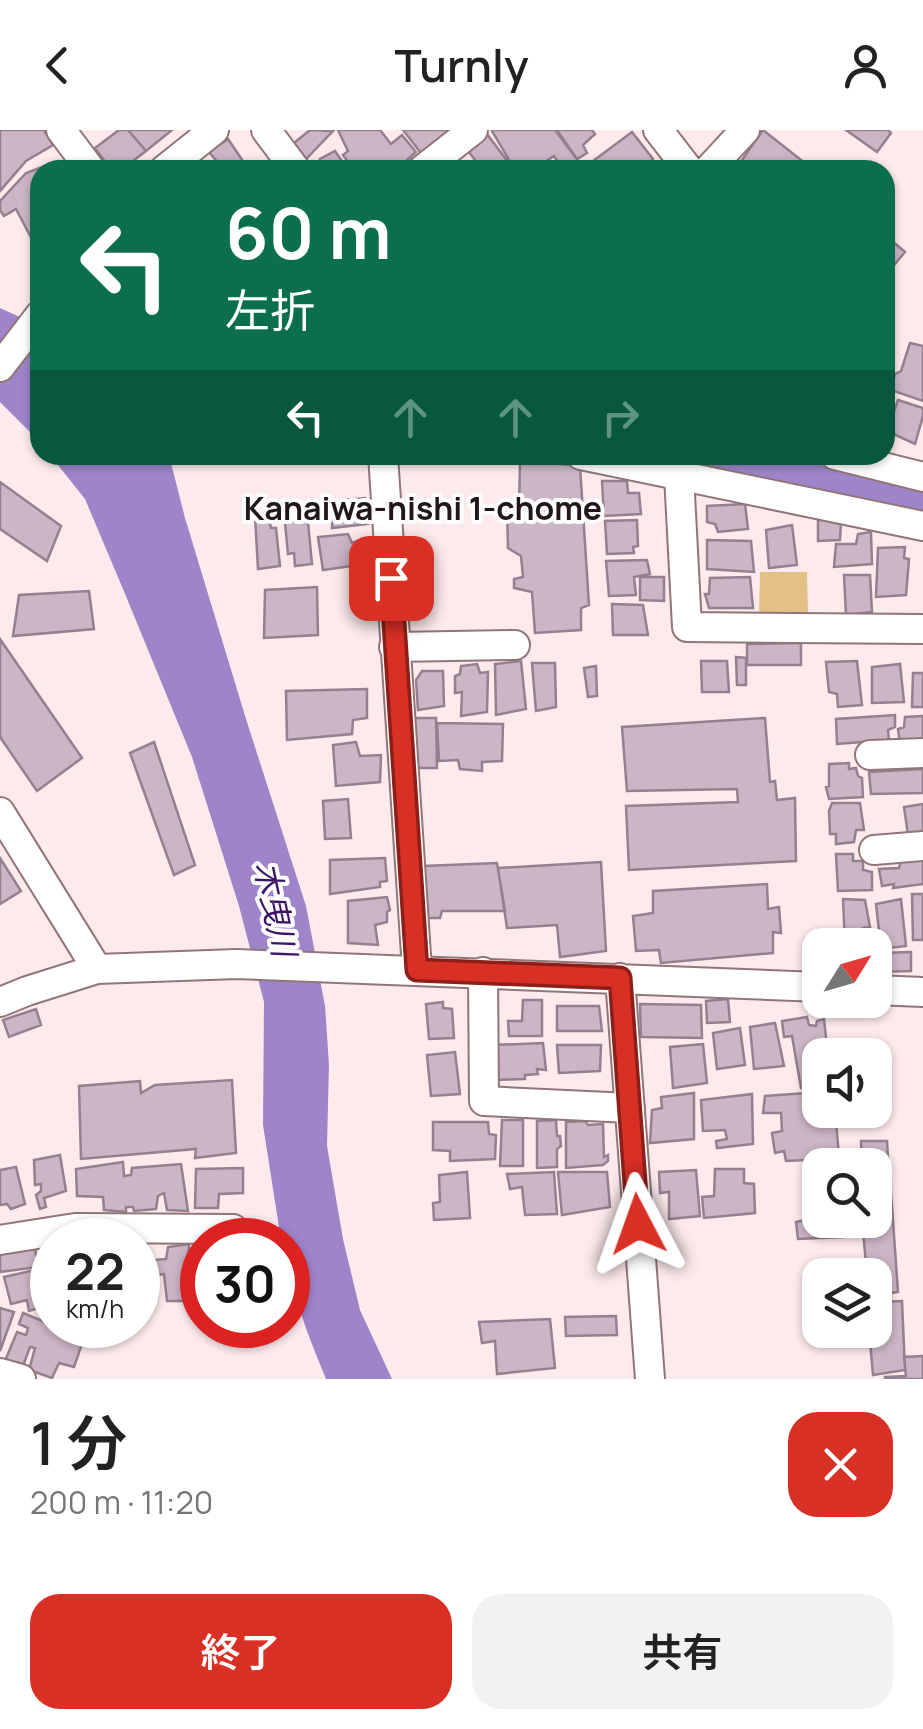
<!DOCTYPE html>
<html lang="ja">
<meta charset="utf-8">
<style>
:root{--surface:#fff;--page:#f2f2f2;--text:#222;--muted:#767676;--accent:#d93025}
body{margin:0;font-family:Manrope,"Noto Sans JP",sans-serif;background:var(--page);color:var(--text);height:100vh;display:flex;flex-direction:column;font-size:38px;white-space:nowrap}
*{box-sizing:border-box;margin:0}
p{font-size:32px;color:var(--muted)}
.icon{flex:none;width:55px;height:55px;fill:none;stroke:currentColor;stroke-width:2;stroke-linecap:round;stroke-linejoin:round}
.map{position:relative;height:1249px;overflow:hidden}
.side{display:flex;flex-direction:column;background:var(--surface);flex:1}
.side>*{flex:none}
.banner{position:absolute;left:30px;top:30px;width:865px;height:305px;border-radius:30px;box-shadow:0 2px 8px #0004;background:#0b6e4f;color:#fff;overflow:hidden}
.needle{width:65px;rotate:53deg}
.buttons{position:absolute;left:802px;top:798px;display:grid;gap:20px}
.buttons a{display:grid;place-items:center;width:90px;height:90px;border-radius:20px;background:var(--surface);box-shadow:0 2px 8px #0004;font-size:50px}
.speed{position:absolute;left:30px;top:1088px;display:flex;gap:20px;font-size:50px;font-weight:700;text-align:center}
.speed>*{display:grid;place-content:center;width:130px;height:130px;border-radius:50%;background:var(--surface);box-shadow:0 2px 8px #0004;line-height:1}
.speed small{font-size:25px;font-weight:400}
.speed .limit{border:15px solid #d22;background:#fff;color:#111}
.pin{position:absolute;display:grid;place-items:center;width:85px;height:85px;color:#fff;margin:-42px;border-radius:20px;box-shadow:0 5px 15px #0006}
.me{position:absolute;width:110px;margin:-55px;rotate:356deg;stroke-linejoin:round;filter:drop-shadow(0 0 8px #0008)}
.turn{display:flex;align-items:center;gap:35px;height:210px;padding:0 30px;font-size:45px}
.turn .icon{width:130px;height:130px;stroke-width:2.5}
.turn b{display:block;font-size:70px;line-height:85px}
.lanes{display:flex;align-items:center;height:95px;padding:0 30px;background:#0003;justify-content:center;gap:50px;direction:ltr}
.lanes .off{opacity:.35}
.round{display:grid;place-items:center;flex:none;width:105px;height:105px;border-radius:30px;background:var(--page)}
.head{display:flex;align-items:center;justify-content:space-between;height:170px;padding:0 30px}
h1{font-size:60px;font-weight:600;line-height:75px}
.cta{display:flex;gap:20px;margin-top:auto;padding:20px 30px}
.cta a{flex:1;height:115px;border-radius:30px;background:var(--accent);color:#fff;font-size:40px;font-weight:600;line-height:115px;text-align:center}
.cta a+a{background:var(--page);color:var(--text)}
header{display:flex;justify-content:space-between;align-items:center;height:130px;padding:0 30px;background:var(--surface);font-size:45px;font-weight:600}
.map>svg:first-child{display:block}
.green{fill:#e3c186}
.water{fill:#9e85ca}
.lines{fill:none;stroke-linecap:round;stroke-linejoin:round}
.river{stroke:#9e85ca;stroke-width:50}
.building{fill:#ccb5c5;stroke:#95808f;stroke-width:2.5}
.minor-casing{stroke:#917579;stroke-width:32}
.minor{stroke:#fff;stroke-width:28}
.route-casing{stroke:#8d1f18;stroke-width:25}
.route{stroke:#d93025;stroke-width:18}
.labels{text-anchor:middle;stroke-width:8;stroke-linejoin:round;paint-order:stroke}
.neighbourhood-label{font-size:32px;font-weight:bold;fill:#211718;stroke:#fcfcfc}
.water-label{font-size:32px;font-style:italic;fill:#3c1466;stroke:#fcfcfc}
</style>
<header><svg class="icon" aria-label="back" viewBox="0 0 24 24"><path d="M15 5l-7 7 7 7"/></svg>Turnly<svg class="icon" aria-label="person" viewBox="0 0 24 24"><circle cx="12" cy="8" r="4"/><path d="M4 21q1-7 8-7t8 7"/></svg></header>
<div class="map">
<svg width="923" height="1249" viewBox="0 0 923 1249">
<rect width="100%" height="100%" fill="#fdeaec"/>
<path class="green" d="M 760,442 L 807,442 L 808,485 L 759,485 Z"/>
<path class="water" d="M 0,178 L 40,196 L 40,312 L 0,272 Z
M 50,325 L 169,325 L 185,388 L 246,589 L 306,776 L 325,876 L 329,935 L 327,1016 L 343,1109 L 360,1180 L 392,1249 L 326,1249 C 308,1205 288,1158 288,1110 L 281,1110 L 263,995 L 264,872 L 239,776 L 192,627 L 123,459 L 85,369 Z"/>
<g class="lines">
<path class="river" d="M 709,325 L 923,372"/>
</g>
<path class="building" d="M 0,0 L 44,0 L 53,15 L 26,31 L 0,61 Z
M 119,0 L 128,0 L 146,21 L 121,40 L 111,40 L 95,18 Z
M 128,0 L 172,0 L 146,21 Z
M 310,0 L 333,1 L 306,29 L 294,13 Z
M 338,0 L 380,0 L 391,14 L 402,5 L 416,22 L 396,40 L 354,40 L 343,25 L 348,21 Z
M 403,0 L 449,0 L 452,4 L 424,27 Z
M 494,0 L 555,0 L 585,40 L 563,40 L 554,26 L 532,40 L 515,40 L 492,1 Z
M 557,0 L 592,0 L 595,4 L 583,15 L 587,23 L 577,29 Z
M 763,0 L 810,37 L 808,40 L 777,40 L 770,34 L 765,40 L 735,40 Z
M 846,0 L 888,0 L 891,3 L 877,22 Z
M 632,2 L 653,29 L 642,40 L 595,40 L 593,31 Z
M 487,4 L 514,40 L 483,40 L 468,21 Z
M 228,9 L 249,40 L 224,40 L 209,22 Z
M 335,21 L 348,40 L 315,40 L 320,36 L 320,29 Z
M 58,31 L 64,40 L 40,40 L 40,112 L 35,115 L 16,79 L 4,86 L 0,80 L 0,71 L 26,43 Z
M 885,105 L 905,122 L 885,146 Z
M 910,213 L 923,216 L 923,271 L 891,260 L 895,244 L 901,241 Z
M 898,270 L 923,278 L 923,286 L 915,314 L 887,301 Z
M 520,330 L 580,336 L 589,475 L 581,478 L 581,500 L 535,503 L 532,462 L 514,458 L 514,449 L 523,447 L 521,426 L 508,418 L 507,382 L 519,381 Z
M 602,351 L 627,351 L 628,363 L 639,363 L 641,384 L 604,386 Z
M 0,352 L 61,396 L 47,431 L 0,399 Z
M 365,368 L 368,394 L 332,398 L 333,371 Z
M 745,374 L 748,399 L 718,402 L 715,394 L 707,392 L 707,376 Z
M 284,382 L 307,382 L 312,434 L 295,436 L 294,423 L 288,424 Z
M 268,383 L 271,398 L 276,398 L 280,436 L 258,439 L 255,386 Z
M 818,389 L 841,393 L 840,410 L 818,411 Z
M 637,390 L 638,416 L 633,417 L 634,423 L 607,424 L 605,391 Z
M 792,395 L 797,435 L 769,438 L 766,400 Z
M 871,402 L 872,434 L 834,437 L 836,414 L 856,414 L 858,404 Z
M 348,404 L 352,413 L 363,409 L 366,434 L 323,440 L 318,407 Z
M 707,410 L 751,411 L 754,442 L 707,439 Z
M 905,417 L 904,428 L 909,429 L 906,465 L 876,467 L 878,418 Z
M 647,430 L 650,444 L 634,447 L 636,465 L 609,466 L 606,431 Z
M 844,445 L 870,445 L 872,482 L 846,485 Z
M 640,447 L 664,447 L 664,471 L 640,470 Z
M 750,447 L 753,478 L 709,478 L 705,464 L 709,464 L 710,448 Z
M 317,457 L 318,505 L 264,508 L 265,460 Z
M 89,461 L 94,499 L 13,506 L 19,465 Z
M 612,474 L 643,475 L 648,505 L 613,505 Z
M 0,509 L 82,628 L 37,661 L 0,607 Z
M 801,513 L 801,535 L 747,535 L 747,514 Z
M 736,527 L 746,528 L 746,555 L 737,555 Z
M 521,531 L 526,579 L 496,585 L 495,534 Z
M 701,531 L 727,531 L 729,562 L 702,562 Z
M 857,531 L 862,575 L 838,577 L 837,564 L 829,562 L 826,532 Z
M 532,533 L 555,533 L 556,577 L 536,581 Z
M 477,534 L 480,543 L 488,542 L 487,582 L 461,586 L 462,562 L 455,563 L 455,546 L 460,544 L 461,536 Z
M 900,534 L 904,572 L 872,573 L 872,537 Z
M 596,536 L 597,566 L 588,567 L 584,538 Z
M 422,541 L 443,541 L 444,576 L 418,580 L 416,550 Z
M 913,543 L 923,543 L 923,577 L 912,577 Z
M 367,559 L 367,588 L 353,590 L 352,604 L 287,610 L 286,561 Z
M 895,585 L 895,597 L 888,600 L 889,610 L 837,614 L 836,589 Z
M 923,586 L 923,611 L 900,614 L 898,599 L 904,597 L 905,587 Z
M 414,588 L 436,588 L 437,638 L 414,638 Z
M 765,588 L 770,652 L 775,651 L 777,670 L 795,668 L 796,731 L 629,740 L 626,676 L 738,672 L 737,659 L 627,661 L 622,597 Z
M 437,593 L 503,594 L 502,631 L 482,632 L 482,641 L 460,639 L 458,630 L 439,631 Z
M 154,612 L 195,735 L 174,745 L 130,623 Z
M 356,612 L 360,626 L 381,625 L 380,652 L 336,656 L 333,615 Z
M 849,633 L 849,639 L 856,638 L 858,646 L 862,648 L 863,667 L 829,669 L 826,657 L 829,656 L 829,634 Z
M 923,639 L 923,663 L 871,664 L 869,642 Z
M 348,669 L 351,708 L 325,709 L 323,671 Z
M 832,673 L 860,673 L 864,700 L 856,700 L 854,712 L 836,714 L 836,704 L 830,704 L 829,681 Z
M 923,674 L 923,704 L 908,705 L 904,677 Z
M 836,724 L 853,724 L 853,731 L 863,731 L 863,740 L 872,742 L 872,760 L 838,761 Z
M 0,728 L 21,761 L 0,774 Z
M 385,728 L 387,751 L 380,752 L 380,757 L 330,764 L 330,730 Z
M 901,730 L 923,730 L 923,754 L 893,758 L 894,754 L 882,756 L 879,739 L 899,738 Z
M 601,732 L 606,821 L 560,827 L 557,795 L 507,798 L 498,738 Z
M 497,733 L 505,781 L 442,781 L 440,788 L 427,788 L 424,736 Z
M 767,754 L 768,779 L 779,777 L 781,803 L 773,802 L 773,823 L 661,833 L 659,820 L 636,821 L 633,786 L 653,783 L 653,761 Z
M 912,764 L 923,764 L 923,810 L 913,810 Z
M 387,767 L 390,780 L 387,782 L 387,792 L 375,795 L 378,815 L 348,813 L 348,771 Z
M 843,769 L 865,770 L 870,797 L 863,798 L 862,811 L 845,815 Z
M 901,769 L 906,816 L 881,819 L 876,774 Z
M 911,822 L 911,841 L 879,842 L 878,823 Z
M 728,869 L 730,892 L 707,893 L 706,871 Z
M 523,870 L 542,870 L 542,906 L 509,906 L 508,891 L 522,891 Z
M 443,872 L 443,878 L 452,879 L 454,908 L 429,909 L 426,874 Z
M 640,874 L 701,875 L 702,908 L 641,907 Z
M 557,876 L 599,876 L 602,901 L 557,901 Z
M 36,879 L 41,895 L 9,907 L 3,890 Z
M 807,887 L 809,895 L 816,896 L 817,891 L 824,889 L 828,925 L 820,925 L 820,955 L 801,958 L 792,906 L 784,907 L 782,891 Z
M 775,893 L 784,936 L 754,939 L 750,897 Z
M 740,898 L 745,935 L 717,939 L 713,903 Z
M 543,913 L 546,940 L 537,939 L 538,944 L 525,945 L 525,949 L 493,950 L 493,915 Z
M 703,914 L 707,953 L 673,958 L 670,917 Z
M 557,915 L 601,915 L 600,941 L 559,943 Z
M 455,922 L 460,964 L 431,966 L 427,925 Z
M 232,950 L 236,1023 L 195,1028 L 196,1019 L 81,1029 L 79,956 L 140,951 L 141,963 L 155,955 Z
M 820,962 L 820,980 L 835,980 L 839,1026 L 831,1028 L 831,1034 L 807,1038 L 806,1030 L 786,1031 L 784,1021 L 775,1023 L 772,1003 L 782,1001 L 781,983 L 763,983 L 765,966 Z
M 694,963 L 694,1009 L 650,1013 L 652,980 L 662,978 L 661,967 Z
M 752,964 L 753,1014 L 717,1018 L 716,1011 L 727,1009 L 725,1000 L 703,1001 L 701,970 Z
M 502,990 L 523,990 L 523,1036 L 500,1036 Z
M 556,990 L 557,1006 L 560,1006 L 561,1016 L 557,1019 L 557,1037 L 537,1038 L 537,991 Z
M 585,991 L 588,995 L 603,994 L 604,1027 L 608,1025 L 608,1031 L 603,1035 L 566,1038 L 566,992 Z
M 433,992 L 488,992 L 489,1004 L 496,1005 L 495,1029 L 450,1031 L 450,1021 L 433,1020 Z
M 861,1011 L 887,1011 L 889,1043 L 875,1045 L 875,1035 L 862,1035 Z
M 60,1025 L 66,1061 L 44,1068 L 46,1077 L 40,1079 L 36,1065 L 41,1061 L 41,1054 L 35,1055 L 34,1030 Z
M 123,1032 L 124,1046 L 131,1045 L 132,1038 L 181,1034 L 188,1081 L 167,1080 L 164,1063 L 158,1066 L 156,1079 L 134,1081 L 133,1077 L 126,1077 L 126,1082 L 104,1080 L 103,1067 L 77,1066 L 76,1039 Z
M 16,1037 L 25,1074 L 11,1079 L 7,1074 L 0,1075 L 0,1040 Z
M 243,1038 L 243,1063 L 219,1064 L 218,1078 L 195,1078 L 196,1039 Z
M 715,1039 L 744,1039 L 744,1053 L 754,1054 L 755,1083 L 704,1088 L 702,1067 L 714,1066 Z
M 696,1040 L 700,1086 L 669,1089 L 669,1062 L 660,1063 L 659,1042 Z
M 807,1041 L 820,1041 L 820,1090 L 843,1090 L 844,1107 L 798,1109 L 796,1092 L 810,1089 Z
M 467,1042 L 470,1088 L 434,1090 L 433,1073 L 440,1072 L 439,1045 Z
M 554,1042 L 557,1084 L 525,1085 L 522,1057 L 510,1059 L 507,1044 Z
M 558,1042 L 607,1042 L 610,1077 L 562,1085 Z
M 890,1048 L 898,1162 L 875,1165 L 875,1145 L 867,1145 L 862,1090 L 875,1090 L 875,1049 Z
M 189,1114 L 187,1171 L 167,1171 L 164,1144 L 158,1145 L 157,1168 L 138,1168 L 138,1124 L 151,1125 L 154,1130 L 166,1129 L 168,1117 Z
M 35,1118 L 38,1137 L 0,1142 L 0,1121 Z
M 52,1135 L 52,1182 L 50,1182 L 43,1140 Z
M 35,1140 L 45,1176 L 29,1181 L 27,1170 L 11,1174 L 4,1147 Z
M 902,1171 L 905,1240 L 873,1245 L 869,1200 L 875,1200 L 875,1172 Z
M 0,1178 L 14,1182 L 0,1221 Z
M 23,1183 L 84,1208 L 74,1237 L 59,1233 L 52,1248 L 29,1240 L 35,1218 L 30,1217 L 23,1236 L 5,1231 L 17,1202 L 26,1205 L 28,1198 L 19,1194 Z
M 616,1186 L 617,1205 L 566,1206 L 565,1187 Z
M 550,1189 L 555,1238 L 497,1244 L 495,1211 L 482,1213 L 479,1192 Z
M 923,1226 L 923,1249 L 885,1249 L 885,1247 L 906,1246 L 904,1227 Z"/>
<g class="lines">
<g class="minor-casing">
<path id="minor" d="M 61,0 L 91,40
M 266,0 L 296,40
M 658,0 L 689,40
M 164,40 L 214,0
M 422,40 L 473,0
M 708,40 L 745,0
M 0,237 L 40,185
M 383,325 L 417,840
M 581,325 L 923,396
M 835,325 L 923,347
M 679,345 L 687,497 L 923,499
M 394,517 L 515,515
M 870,625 L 923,623
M 0,682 L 97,839 L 27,861 L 0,872
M 874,720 L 923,716
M 97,839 L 237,834 L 820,857
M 483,842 L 484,971 L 630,978
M 620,848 L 650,1249
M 875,860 L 923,862
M 0,1110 L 75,1098 L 233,1099
M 0,1243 L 21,1249"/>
</g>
<use href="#minor" class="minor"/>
</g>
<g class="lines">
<g class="route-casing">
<path id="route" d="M 391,448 L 417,840 L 620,848 L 638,1094"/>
</g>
<use href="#route" class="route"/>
</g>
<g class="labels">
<g class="neighbourhood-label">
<text x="423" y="390">Kanaiwa-nishi 1-chome</text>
</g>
<g class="water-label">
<text transform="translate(275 779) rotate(78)" y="11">木曳川</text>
</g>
</g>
</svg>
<div class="buttons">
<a><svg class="needle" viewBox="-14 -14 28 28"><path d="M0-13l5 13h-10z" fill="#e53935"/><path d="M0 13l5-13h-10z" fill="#767676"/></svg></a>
<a><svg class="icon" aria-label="sound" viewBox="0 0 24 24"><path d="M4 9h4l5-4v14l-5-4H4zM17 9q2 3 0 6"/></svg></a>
<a><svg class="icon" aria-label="search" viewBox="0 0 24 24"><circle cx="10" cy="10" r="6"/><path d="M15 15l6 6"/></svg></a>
<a><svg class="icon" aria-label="layers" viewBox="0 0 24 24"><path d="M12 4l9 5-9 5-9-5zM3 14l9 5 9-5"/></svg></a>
</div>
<div class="speed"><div>22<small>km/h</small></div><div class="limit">30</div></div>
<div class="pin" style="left:391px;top:448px;background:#d93025"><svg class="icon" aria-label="arrive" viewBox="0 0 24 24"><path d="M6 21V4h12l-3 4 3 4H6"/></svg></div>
<svg class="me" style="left:638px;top:1094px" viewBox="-20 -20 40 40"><path d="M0-17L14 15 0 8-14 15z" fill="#d93025" stroke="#fff" stroke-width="4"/></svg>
<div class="banner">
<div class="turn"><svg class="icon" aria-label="left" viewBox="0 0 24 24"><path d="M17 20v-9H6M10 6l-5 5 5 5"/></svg><div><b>60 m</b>左折</div></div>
<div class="lanes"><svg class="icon" aria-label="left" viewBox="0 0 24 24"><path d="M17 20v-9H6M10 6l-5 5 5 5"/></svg><svg class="icon off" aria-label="ahead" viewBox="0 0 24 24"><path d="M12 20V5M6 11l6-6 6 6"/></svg><svg class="icon off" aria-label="ahead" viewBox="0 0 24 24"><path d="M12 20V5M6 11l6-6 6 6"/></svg><svg class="icon off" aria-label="right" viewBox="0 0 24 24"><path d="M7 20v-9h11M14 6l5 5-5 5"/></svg></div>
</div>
</div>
<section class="side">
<div class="head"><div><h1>1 分</h1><p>200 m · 11:20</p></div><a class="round" style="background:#d93025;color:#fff"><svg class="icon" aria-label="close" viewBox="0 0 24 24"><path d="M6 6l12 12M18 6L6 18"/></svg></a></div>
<div class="cta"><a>終了</a><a>共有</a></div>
</section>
